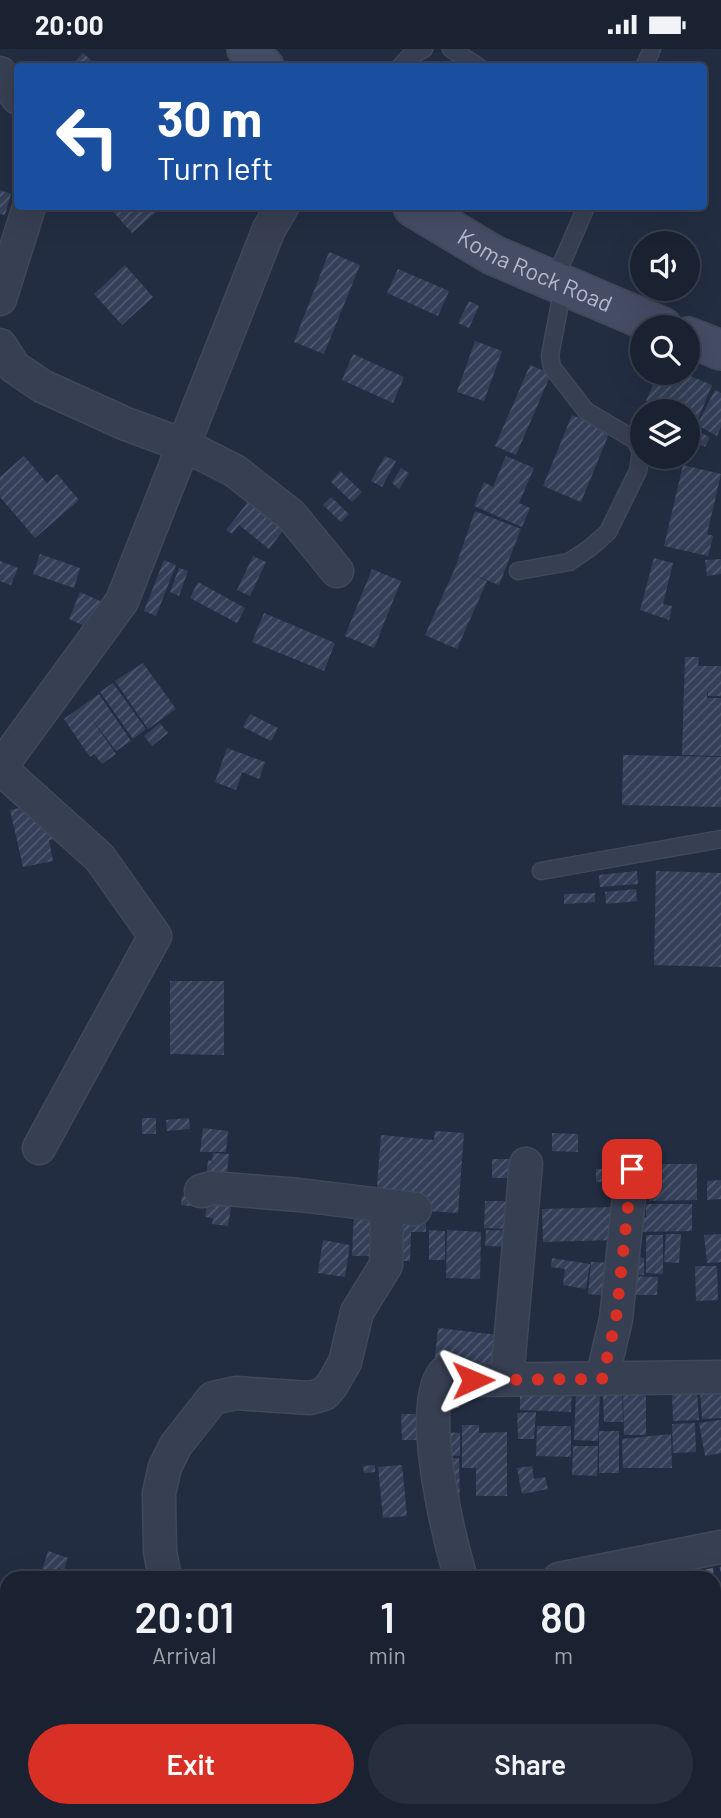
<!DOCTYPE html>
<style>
:root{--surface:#1a2232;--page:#272f3e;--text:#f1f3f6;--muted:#9fa4ac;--line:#383f4d;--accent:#d93025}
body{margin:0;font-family:Barlow,sans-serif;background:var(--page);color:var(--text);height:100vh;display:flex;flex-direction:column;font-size:26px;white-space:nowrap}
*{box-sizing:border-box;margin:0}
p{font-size:23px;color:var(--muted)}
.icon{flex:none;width:38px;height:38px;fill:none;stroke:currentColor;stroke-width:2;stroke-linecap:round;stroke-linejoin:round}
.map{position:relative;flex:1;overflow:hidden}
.details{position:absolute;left:0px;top:1522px;width:721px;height:247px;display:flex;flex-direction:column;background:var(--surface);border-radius:21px 21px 0 0;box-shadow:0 7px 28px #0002,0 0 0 2px var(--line)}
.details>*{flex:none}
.hud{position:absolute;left:14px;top:14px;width:693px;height:147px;border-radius:7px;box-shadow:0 7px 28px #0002,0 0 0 2px var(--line);background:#1a4fa0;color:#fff;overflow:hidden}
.fabs{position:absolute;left:630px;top:182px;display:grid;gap:14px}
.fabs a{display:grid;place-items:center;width:70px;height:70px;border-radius:50%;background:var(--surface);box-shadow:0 7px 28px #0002,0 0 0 2px var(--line);font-size:35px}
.pin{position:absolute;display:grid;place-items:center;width:60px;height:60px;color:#fff;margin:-30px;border-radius:14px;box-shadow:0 4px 10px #0006}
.me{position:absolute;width:77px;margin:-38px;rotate:89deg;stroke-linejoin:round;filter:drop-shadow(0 0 5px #0008)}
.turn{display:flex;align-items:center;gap:24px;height:147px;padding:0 28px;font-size:32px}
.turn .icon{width:91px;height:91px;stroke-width:2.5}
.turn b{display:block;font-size:49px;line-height:60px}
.eta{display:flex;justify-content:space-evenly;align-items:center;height:119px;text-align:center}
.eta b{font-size:42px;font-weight:600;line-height:49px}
.cta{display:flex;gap:14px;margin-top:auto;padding:14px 28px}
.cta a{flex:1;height:80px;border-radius:42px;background:var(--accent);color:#fff;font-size:28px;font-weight:600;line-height:80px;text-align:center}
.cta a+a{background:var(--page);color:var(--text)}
.status{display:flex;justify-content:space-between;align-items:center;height:49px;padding:0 35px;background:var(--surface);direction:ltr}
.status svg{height:19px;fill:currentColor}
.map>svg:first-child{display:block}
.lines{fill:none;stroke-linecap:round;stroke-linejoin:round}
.stream{stroke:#142242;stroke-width:9}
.building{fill:url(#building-hatch)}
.service-casing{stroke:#41485b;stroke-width:19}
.minor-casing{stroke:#41485b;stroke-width:35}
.secondary-casing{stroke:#41485b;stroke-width:42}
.service{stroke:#373f52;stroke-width:16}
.minor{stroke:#373f52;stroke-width:32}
.secondary{stroke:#454d65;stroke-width:38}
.rail{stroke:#596279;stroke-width:5;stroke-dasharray:7 7;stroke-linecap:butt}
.route{stroke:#d93025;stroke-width:12;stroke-dasharray:0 21.6}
.labels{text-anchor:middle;stroke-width:7;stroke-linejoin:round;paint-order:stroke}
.street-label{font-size:23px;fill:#b4bacc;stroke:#1c2437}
</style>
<div class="status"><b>20:00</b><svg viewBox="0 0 49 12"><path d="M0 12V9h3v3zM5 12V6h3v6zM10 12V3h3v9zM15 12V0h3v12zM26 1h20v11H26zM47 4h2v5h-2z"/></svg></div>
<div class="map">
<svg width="721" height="1769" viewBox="0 0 721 1769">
<defs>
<pattern id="building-hatch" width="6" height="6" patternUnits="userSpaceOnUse" patternTransform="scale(1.75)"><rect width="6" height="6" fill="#344059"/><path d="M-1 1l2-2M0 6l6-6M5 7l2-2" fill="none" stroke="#4f5a70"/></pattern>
</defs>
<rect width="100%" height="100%" fill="#232d42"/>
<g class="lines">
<path class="stream" d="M 714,1611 L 721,1609
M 340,1769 L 343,1762"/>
</g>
<path class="building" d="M 83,4 L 91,11 L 85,18 L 70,18 Z
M 0,141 L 11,145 L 5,166 L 0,165 Z
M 109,158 L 162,158 L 132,184 Z
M 329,203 L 360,216 L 324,305 L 294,293 Z
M 125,216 L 153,248 L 122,276 L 94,245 Z
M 398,220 L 449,242 L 438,267 L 387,244 Z
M 469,252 L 479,257 L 469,279 L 458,274 Z
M 475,292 L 502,302 L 484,352 L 457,343 Z
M 353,305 L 404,328 L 393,354 L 342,331 Z
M 530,316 L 551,325 L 516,406 L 495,397 Z
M 658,324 L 683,324 L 712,336 L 697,373 L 688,369 L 688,362 L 671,362 L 646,352 Z
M 715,341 L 721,344 L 721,378 L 717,387 L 697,376 Z
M 572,366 L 610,382 L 581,453 L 543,437 Z
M 688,378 L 710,388 L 705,398 L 688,390 Z
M 24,407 L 47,434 L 57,425 L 79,451 L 35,489 L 0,448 L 0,428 Z
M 385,407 L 396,412 L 382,438 L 371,432 Z
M 506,407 L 534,419 L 519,454 L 530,459 L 522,478 L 474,457 L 484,433 L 493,438 Z
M 683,416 L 721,425 L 707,485 L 713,487 L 708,507 L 664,497 Z
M 401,419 L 409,424 L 399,440 L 392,434 Z
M 340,422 L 362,443 L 352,453 L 331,433 Z
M 331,448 L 349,465 L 341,473 L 323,456 Z
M 248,453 L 284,480 L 269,500 L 239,476 L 232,485 L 226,481 Z
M 475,462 L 521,480 L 499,536 L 469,524 L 487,532 L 457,600 L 425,586 L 455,519 Z
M 40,505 L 80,519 L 74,539 L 33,525 Z
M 253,507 L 266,513 L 250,547 L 237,541 Z
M 654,509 L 673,514 L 663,555 L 672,557 L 669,571 L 640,561 Z
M 721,510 L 721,525 L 707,527 L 705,511 Z
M 164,511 L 176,516 L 156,567 L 144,562 Z
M 0,512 L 18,519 L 11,536 L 0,532 Z
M 179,519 L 188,522 L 179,547 L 170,543 Z
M 372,520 L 401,532 L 374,599 L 345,587 Z
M 198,533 L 245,559 L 237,574 L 190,549 Z
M 80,543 L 107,555 L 96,582 L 69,570 Z
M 264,564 L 335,594 L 324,622 L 252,593 Z
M 685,608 L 699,608 L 698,617 L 721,617 L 721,647 L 708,647 L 707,642 L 707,649 L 721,649 L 721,707 L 682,706 Z
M 143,614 L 176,660 L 148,680 L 115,632 Z
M 113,634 L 146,680 L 133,690 L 100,643 Z
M 99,645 L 131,692 L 116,702 L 88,665 L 116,705 L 102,715 L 94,705 L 90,708 L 64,670 Z
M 250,665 L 278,679 L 271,692 L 243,678 Z
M 160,674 L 168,684 L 152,697 L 144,687 Z
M 227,699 L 265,713 L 259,730 L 242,723 L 236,741 L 215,733 Z
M 623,706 L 721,708 L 721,758 L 622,756 Z
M 39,755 L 45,783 L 53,782 L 55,790 L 49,791 L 53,812 L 23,818 L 10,761 Z
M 637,822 L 638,835 L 600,838 L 599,826 Z
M 656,822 L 721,824 L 721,918 L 654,916 Z
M 636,840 L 637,852 L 606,855 L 605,843 Z
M 595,844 L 595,853 L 564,855 L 564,845 Z
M 170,932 L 224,932 L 224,1006 L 170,1005 Z
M 142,1069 L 156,1069 L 156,1085 L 142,1085 Z
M 189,1069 L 190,1080 L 167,1082 L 166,1071 Z
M 203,1079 L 228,1082 L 226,1103 L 200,1103 Z
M 435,1082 L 464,1084 L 458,1164 L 426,1162 L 376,1151 L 381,1086 L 434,1091 Z
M 552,1084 L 578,1085 L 578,1103 L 552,1102 Z
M 213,1104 L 229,1105 L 226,1132 L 206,1130 L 208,1111 L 212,1112 Z
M 492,1110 L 517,1110 L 517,1129 L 492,1129 Z
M 636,1115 L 697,1115 L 697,1151 L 649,1152 L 649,1136 L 636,1136 Z
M 619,1119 L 619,1132 L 596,1133 L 596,1120 Z
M 721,1131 L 721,1150 L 707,1151 L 707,1132 Z
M 199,1142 L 197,1158 L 181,1156 L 182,1147 Z
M 233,1147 L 228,1177 L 212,1175 L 213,1169 L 205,1168 L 208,1150 Z
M 485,1152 L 514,1152 L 513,1180 L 484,1179 Z
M 646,1155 L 692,1155 L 692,1182 L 633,1183 L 633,1168 L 646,1168 Z
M 614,1158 L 615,1191 L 543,1193 L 542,1160 Z
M 354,1163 L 384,1164 L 383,1207 L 352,1207 Z
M 395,1169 L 426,1170 L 426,1183 L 411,1183 L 410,1212 L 394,1212 Z
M 429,1181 L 445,1182 L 445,1211 L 429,1211 Z
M 447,1181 L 481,1183 L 480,1230 L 446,1229 Z
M 486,1181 L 515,1182 L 514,1198 L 485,1197 Z
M 666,1185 L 681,1185 L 679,1214 L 664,1213 Z
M 721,1185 L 721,1213 L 707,1214 L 704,1186 Z
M 646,1186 L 663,1186 L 663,1225 L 646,1224 Z
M 323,1191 L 350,1196 L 345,1228 L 318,1224 Z
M 629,1208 L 644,1209 L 644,1226 L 629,1226 Z
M 552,1209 L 590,1215 L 586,1240 L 563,1236 L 565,1220 L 551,1218 Z
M 591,1213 L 612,1214 L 611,1247 L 588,1245 Z
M 695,1217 L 717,1217 L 718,1251 L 696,1252 Z
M 627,1227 L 658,1228 L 657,1246 L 627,1246 Z
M 438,1279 L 508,1287 L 504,1324 L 434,1317 Z
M 445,1334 L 459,1334 L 459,1359 L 445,1359 Z
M 520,1335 L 572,1337 L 571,1363 L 520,1361 Z
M 721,1340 L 721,1369 L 702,1370 L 700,1342 Z
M 576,1342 L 600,1343 L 598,1392 L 574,1391 Z
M 623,1342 L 646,1342 L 646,1386 L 624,1386 Z
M 697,1343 L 699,1371 L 673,1372 L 672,1344 Z
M 622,1344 L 623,1373 L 604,1373 L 603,1345 Z
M 536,1363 L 534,1390 L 518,1390 L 517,1364 Z
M 401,1365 L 430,1365 L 430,1391 L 402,1391 Z
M 721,1371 L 721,1404 L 705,1407 L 699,1374 Z
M 695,1374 L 696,1403 L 673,1404 L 672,1375 Z
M 462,1376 L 479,1376 L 479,1384 L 507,1383 L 507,1447 L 476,1447 L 476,1419 L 462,1419 Z
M 537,1377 L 571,1377 L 571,1408 L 536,1407 Z
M 599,1382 L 619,1382 L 619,1424 L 599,1424 Z
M 445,1383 L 460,1384 L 460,1407 L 445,1406 Z
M 671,1385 L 672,1419 L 623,1419 L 622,1390 Z
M 573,1397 L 598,1397 L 597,1427 L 572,1426 Z
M 444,1409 L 459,1409 L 460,1457 L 445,1457 Z
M 375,1416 L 375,1423 L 364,1424 L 363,1417 Z
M 402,1416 L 407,1467 L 383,1469 L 378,1418 Z
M 532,1417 L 534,1430 L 545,1428 L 548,1440 L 522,1445 L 517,1419 Z
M 48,1502 L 68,1509 L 64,1521 L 58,1519 L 55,1530 L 39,1530 Z
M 721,1673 L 721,1734 L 714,1735 L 714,1674 Z
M 721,1751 L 721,1769 L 682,1769 L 681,1762 L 714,1762 L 714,1752 Z
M 406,1762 L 428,1762 L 428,1769 L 407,1769 Z
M 431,1762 L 492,1764 L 492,1769 L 431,1769 Z
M 534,1762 L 535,1769 L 514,1769 L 513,1764 Z
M 536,1762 L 559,1762 L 560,1769 L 537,1769 Z
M 563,1762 L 600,1762 L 601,1769 L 564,1769 Z"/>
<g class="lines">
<g class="service-casing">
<path id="service" d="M 451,0 L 479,18
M 400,18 L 410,7 L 424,0
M 644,18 L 652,0
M 554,232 L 586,158
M 518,522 L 569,513 L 590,499 L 608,483 L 638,422 L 641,403 L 635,391 L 586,362 L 552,318 L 550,307 L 563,238
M 541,822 L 721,790"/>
</g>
<g class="minor-casing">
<path id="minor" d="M 0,24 L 18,49
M 0,250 L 29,158
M 0,296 L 14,318 L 42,337 L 126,375 L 186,397 L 235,422 L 291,466 L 337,522
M 0,719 L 122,552 L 269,180 L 282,158
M 0,719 L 100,809 L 155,887 L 39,1099
M 201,1142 L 212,1139 L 299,1146 L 415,1160
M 507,1330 L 526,1115
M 602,1330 L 616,1270 L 632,1120
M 165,1530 L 160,1502 L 159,1444 L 165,1418 L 176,1396 L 213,1349 L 236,1344 L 310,1349 L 324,1345 L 332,1336 L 345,1313 L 357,1263 L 386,1216 L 387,1157
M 461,1530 C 449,1488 416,1358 444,1324 L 473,1331 L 721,1328
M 559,1530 L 721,1498
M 0,1652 L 7,1651
M 505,1762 L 505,1769
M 172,1769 L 212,1762"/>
</g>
<g class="secondary-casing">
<g id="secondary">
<path d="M 247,0 L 264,18"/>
<path id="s1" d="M 413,158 L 493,206 L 662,278"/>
<path d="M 688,288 L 721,301"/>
</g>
</g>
<use href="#service" class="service"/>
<use href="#minor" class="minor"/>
<use href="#secondary" class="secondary"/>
<path class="rail" d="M 665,1530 L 721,1520
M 0,1673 L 7,1671"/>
</g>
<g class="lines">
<path class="route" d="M 473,1331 L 602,1330 L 616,1270 L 632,1120"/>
</g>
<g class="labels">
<g class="street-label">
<text dy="8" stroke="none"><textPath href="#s1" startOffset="138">Koma Rock Road</textPath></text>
</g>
</g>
</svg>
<div class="fabs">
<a><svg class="icon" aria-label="sound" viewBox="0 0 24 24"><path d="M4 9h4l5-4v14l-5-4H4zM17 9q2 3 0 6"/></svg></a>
<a><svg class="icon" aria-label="search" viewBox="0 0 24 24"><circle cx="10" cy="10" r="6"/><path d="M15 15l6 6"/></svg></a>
<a><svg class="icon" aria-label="layers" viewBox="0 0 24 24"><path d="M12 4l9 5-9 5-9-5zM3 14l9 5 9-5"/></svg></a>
</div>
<div class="pin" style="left:632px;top:1120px;background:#d93025"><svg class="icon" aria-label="arrive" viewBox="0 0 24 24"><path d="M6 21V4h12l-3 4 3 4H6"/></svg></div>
<svg class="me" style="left:473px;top:1331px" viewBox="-20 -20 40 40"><path d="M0-17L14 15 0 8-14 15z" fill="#d93025" stroke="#fff" stroke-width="4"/></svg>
<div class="hud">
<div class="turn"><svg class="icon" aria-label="left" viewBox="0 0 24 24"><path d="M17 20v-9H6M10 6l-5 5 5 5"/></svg><div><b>30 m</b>Turn left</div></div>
</div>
<section class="details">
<div class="eta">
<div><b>20:01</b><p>Arrival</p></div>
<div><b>1</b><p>min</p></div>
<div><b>80</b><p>m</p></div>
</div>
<div class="cta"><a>Exit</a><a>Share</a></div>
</section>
</div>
